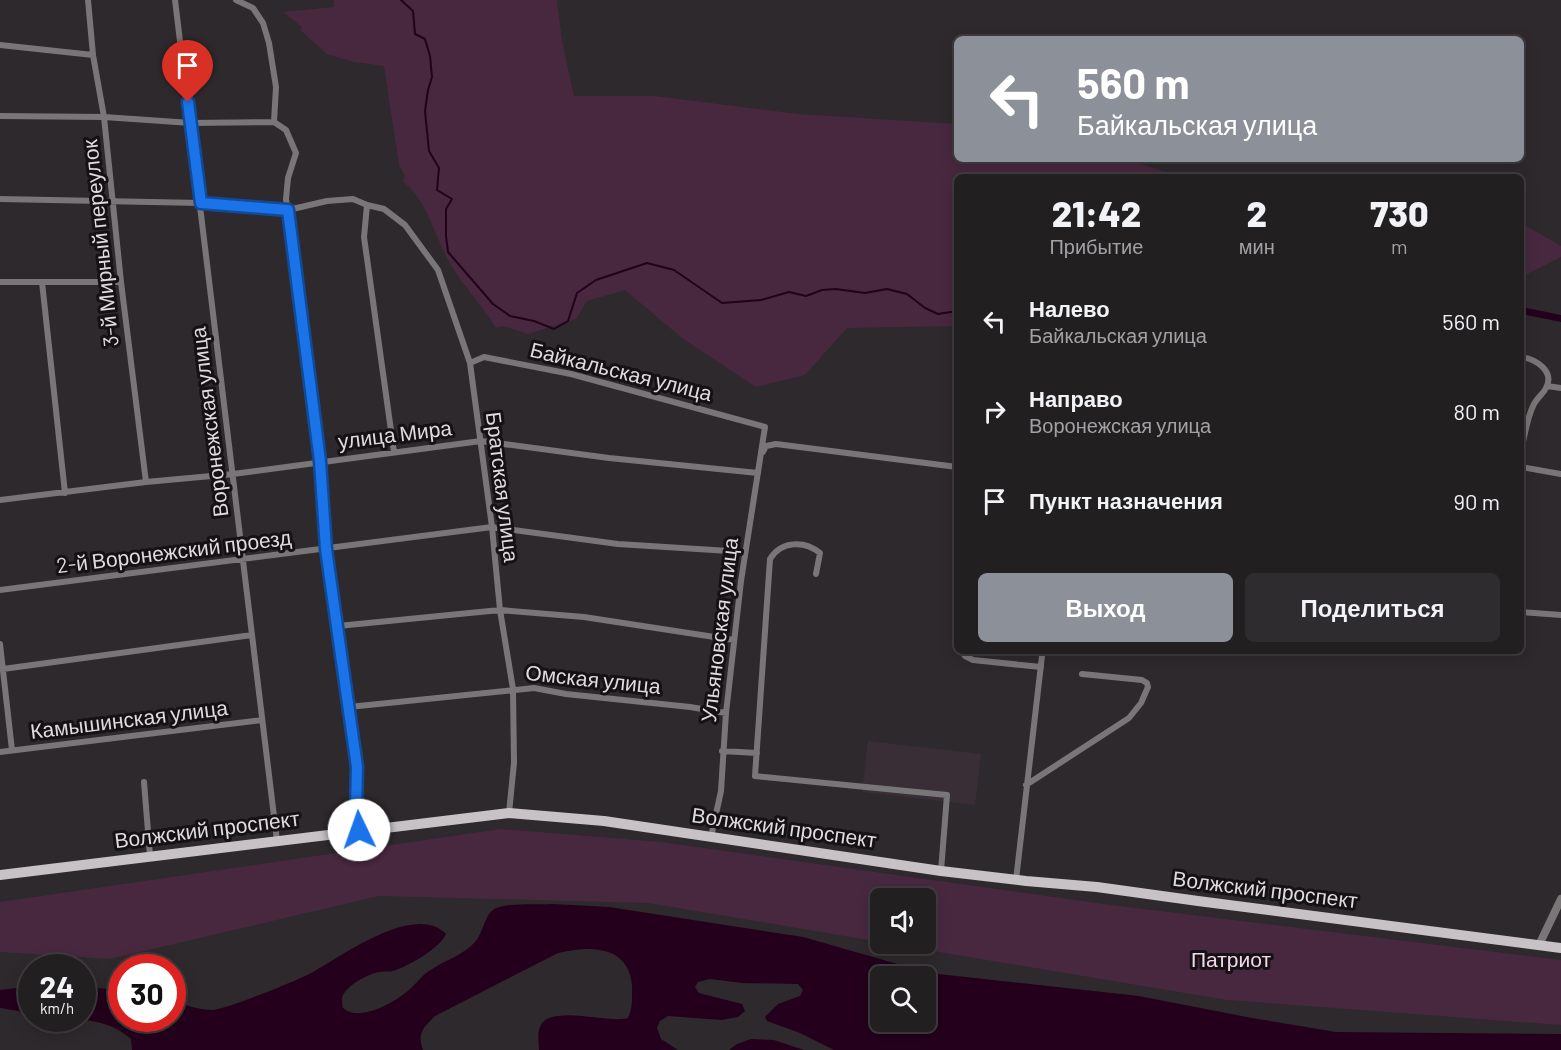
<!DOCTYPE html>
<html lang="ru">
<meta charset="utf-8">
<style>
:root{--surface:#221f21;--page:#2e2c2e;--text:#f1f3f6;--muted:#a2a2a5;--line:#3f3d3f;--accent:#8c9099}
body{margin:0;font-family:Barlow,sans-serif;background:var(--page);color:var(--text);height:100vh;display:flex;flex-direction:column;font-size:22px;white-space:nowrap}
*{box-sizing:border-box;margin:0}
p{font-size:20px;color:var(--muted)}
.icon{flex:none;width:33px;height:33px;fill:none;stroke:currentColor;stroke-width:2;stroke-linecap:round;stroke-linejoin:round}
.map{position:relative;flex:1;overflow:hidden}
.sheet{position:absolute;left:954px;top:174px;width:570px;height:480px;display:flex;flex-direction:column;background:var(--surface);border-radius:9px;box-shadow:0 3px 15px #0003,0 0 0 2px var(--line)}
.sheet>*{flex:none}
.guide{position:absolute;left:954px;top:36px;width:570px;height:126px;border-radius:9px;box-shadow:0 3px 15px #0003,0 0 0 2px var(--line);background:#8c9099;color:#fff;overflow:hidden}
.tools{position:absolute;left:870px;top:888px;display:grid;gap:12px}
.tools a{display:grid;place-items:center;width:66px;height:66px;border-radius:9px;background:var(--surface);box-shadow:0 3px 15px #0003,0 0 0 2px var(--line);font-size:30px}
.speed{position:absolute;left:18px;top:954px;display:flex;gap:12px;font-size:30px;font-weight:700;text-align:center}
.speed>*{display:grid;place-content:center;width:78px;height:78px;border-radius:50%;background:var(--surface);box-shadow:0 3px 15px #0003,0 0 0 2px var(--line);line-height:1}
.speed small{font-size:15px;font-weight:400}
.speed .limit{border:9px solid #d22;background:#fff;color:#111}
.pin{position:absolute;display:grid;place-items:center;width:51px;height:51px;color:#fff;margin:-62px -26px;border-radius:50% 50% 50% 0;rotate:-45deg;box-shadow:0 0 6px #0007}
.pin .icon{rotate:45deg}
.me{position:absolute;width:66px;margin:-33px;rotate:357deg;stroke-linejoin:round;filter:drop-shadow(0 0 4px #0008)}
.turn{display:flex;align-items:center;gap:21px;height:126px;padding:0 24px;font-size:27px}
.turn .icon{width:78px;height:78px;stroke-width:2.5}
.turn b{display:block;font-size:42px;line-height:51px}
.eta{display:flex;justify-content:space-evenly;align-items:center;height:102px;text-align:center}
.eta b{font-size:36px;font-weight:800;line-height:42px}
.action{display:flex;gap:12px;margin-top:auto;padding:12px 24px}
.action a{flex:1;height:69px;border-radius:9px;background:var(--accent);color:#fff;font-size:24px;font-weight:800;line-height:69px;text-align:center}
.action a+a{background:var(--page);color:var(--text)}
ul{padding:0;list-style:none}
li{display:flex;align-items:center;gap:18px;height:90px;padding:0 24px}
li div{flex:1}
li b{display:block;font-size:22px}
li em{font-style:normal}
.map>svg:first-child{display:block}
.built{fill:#392e36}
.green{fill:#48283f}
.water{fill:#24001c;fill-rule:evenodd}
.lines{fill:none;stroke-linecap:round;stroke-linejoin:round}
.stream{stroke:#24001c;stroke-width:2}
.minor{stroke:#797678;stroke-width:6}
.tertiary{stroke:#797678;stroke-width:8}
.primary{stroke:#c8c2c6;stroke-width:10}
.route-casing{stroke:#114b97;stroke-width:15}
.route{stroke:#1a73e8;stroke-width:10}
.labels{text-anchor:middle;stroke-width:6;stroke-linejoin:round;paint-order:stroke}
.street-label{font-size:21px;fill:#dfdbde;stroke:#141214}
.park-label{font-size:21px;fill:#f7d6ec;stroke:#141214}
</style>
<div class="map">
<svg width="1561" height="1050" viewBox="0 0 1561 1050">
<rect width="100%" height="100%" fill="#2e292c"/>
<path class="built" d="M 868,741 L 981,754 L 975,805 L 862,792 Z"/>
<path class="green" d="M 334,0 L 557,0 L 562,41 L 574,96 L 655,96 L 798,114 L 957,124 L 957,159 L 1125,159 L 1182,177 L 957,177 L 957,326 L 847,328 L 805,375 L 756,387 L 682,338 L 625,290 L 587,301 L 576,319 L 528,334 L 503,326 L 496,328 C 483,306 465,288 452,267 C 436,242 428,199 403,182 L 405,176 L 399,165 L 384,66 L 354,62 L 327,54 L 300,30 L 302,27 L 283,12 L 334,7 Z
M 1521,223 L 1561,246 L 1561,257 L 1521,277 Z
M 501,829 L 661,842 L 1111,905 L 1561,960 L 1561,1025 L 1227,1000 L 891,944 L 926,944 L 926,898 L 880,898 L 880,942 L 649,903 L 379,896 L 110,959 L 0,952 L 0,902 Z"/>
<path class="water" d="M 1521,307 L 1561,315 L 1561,322 L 1521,314 Z
M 552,904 L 609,907 L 803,937 L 929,973 L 1139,996 L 1252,1018 L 1336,1032 L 1561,1034 L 1561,1050 L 834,1050 L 800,1033 L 767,1021 L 765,1017 L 778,1004 L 800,996 L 803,990 L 798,984 L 743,983 L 710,979 L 698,982 L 695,987 L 699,993 L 742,1004 L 745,1011 L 738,1017 L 722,1020 L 668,1016 L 660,1021 L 657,1028 L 661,1039 L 678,1050 L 539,1050 C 539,1043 537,1034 540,1027 C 549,1003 608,1024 628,1018 C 633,1007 632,997 632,985 C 628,944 588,946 558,953 L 435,1016 C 423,1028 417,1033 423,1050 L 132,1050 L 131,1039 C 114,1024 97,1021 74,1019 L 82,1018 L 83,988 L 121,989 L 122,1018 L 172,1018 L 173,1002 C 186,1005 200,1010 213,1010 C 227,1009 299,980 313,972 C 342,956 415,902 446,934 C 440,948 409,966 393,971 C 389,972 384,971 379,972 C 368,974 345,986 342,998 C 342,999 342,1007 343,1008 C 359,1023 395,1002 409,990 C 416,984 421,976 429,971 C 443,961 464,955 475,942 C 483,933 485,915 493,910 C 504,902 537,905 552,904 ZM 880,976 L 926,976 L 926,1022 L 880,1022 Z
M 17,988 L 31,988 L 31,1013 L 0,1008 L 0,990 Z
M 751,1039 L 774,1040 L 804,1050 L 729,1050 L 737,1044 Z"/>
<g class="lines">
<path class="stream" d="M 401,0 L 413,11 L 415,34 L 425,39 L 430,56 L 432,77 L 428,90 L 425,111 L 429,151 L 439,168 L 437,190 L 452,199 L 446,209 L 446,236 L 448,252 L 493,304 L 510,316 L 534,321 L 554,329 L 568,321 L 577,293 L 596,280 L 647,263 L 674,270 L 722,303 L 761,300 L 789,292 L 806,296 L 822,290 L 836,289 L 865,293 L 887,289 L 907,294 L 925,308 L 938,314 L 957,311"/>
<path class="minor" d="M 88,0 L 93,55 L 104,117 L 121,282 L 146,482
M 175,0 L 277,841
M 236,0 L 253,8 L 263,23 L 269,43 L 276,87 L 274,122 L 286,130 L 296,153 L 288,178 L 286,199 L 320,461 L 326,549 L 357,767 L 356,810 L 359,830
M 0,45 L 93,55
M 0,116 L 104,117 L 191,123 L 274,122
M 0,199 L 201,203 L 288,210 L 327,201 L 353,199 L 367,205 L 384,209 L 405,225 L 438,270 L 470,363 L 492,527 L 500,610 L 513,689 L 514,763 L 509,813
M 367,205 L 364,237 L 394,452
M 0,282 L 121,282
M 42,282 L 65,493
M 1521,357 C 1536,359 1555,371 1546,388 C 1543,394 1537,398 1534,404 C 1527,417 1525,435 1521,450
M 470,363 L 484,357 L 571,374 L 765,427 L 741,581 L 726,713 L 721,791 L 711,837
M 1547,386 L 1561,388
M 763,452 L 766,446 L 776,444 L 957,467
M 1521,467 L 1561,474
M 0,500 L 146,482 L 233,474 L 481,441 L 609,458 L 758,473
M 816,574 L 820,553 C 804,540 781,541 770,559 L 755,776 L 947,795 L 941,871
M 0,590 L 492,527 L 618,544 L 745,552
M 1521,612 L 1561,615
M 338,626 L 500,610 L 584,617 L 734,640
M 0,644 L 12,750
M 962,651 L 965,656 L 973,660 L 1041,667
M 3,669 L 252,635
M 349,707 L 534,688 L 566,694 L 690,707 L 726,713
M 722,751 L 757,753
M 0,752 L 262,720
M 144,782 L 150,856
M 1026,785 L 1129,718 L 1141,703 L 1148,687 L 1147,683 L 1142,680 L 1082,674
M 1016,880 L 1042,656"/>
<path class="tertiary" d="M 1539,945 L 1561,899"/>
<path class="primary" d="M 0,875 L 509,813 L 604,821 L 941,871 L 1026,881 L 1097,887 L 1198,901 L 1561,948"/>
</g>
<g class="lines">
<g class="route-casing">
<path id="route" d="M 188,102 L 201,203 L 288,210 L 320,461 L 326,549 L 357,767 L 356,810 L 359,830"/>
</g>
<use href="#route" class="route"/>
</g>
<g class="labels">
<g class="street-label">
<text transform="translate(101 243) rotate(-96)" y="7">3-й Мирный переулок</text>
<text transform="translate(621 372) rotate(14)" y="7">Байкальская улица</text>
<text transform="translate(210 422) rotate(-97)" y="7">Воронежская улица</text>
<text transform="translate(395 435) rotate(-7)" y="7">улица Мира</text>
<text transform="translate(502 487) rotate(83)" y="7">Братская улица</text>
<text transform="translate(174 552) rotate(-7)" y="7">2-й Воронежский проезд</text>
<text transform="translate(720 630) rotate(-83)" y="7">Ульяновская улица</text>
<text transform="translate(593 680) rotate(6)" y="7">Омская улица</text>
<text transform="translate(129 720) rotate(-7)" y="7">Камышинская улица</text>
<text transform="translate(784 828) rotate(8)" y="7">Волжский проспект</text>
<text transform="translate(207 830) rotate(-7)" y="7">Волжский проспект</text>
<text transform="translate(1265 890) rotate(7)" y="7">Волжский проспект</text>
</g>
<g class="park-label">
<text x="1231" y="967">Патриот</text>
</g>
</g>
</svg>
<div class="tools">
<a><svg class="icon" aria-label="sound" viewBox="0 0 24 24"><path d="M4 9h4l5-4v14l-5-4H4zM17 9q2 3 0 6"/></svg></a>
<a><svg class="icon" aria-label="search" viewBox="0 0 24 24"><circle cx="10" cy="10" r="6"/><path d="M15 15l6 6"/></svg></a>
</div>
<div class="speed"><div>24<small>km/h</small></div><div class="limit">30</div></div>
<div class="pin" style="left:188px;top:102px;background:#d93025"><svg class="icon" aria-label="arrive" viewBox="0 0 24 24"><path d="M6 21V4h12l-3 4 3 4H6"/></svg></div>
<svg class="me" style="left:359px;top:830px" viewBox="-20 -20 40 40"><circle r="19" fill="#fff"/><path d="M0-13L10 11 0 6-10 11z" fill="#1a73e8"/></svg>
<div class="guide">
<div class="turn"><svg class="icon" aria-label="left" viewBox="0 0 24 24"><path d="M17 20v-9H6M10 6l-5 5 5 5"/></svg><div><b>560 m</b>Байкальская улица</div></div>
</div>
<section class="sheet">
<div class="eta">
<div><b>21:42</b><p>Прибытие</p></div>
<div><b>2</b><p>мин</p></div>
<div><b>730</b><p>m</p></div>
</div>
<ul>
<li><svg class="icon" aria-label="left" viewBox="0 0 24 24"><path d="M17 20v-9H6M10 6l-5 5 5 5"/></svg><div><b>Налево</b><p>Байкальская улица</p></div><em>560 m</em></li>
<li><svg class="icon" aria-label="right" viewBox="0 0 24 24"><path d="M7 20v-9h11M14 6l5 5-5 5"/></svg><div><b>Направо</b><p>Воронежская улица</p></div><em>80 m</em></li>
<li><svg class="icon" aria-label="arrive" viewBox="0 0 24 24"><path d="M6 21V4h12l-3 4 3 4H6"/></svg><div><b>Пункт назначения</b></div><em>90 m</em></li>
</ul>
<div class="action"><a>Выход</a><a>Поделиться</a></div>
</section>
</div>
